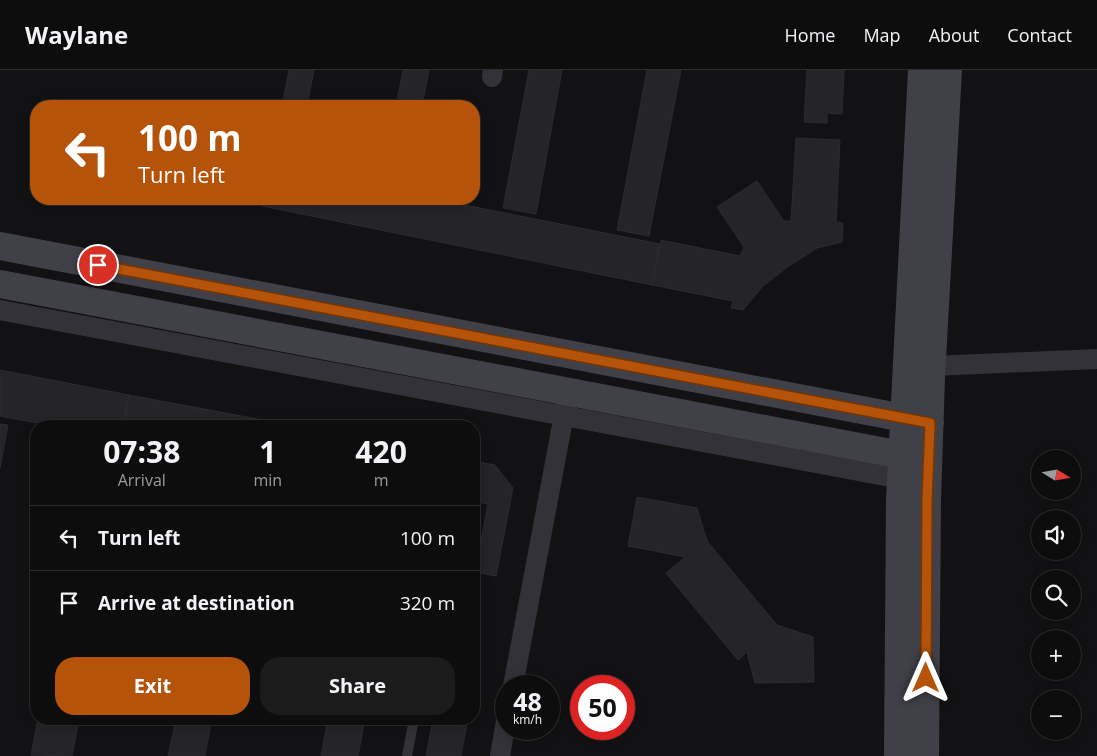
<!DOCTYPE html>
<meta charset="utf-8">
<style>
:root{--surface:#0e0d0e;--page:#1c1b1c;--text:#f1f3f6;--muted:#9b9c9e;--line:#2e2d2e;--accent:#b45309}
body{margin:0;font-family:"Open Sans",sans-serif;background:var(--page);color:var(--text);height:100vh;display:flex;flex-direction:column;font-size:19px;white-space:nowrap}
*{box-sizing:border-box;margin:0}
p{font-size:16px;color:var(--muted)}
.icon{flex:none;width:28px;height:28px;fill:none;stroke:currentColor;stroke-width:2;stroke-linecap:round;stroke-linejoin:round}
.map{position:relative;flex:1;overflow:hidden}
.sheet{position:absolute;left:30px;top:350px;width:450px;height:305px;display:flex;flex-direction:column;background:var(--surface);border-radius:20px;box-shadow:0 2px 12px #0003,0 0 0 1px var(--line)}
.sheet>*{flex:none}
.guide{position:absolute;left:30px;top:30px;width:450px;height:105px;border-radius:20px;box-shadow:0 2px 12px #0003,0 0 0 1px var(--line);background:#b45309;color:#fff;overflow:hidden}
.needle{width:32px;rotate:101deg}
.tools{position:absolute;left:1031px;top:380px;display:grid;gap:10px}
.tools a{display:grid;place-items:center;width:50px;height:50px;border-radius:50%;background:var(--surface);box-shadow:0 2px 12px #0003,0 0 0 1px var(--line);font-size:25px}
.speed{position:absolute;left:495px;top:605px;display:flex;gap:10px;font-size:25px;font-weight:700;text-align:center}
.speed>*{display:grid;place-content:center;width:65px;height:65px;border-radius:50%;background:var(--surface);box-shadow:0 2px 12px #0003,0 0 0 1px var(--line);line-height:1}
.speed small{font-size:12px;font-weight:400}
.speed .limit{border:8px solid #d22;background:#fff;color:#111}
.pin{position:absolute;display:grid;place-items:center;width:42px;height:42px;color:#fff;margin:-21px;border:2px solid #fff;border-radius:50%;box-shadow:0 1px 5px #0007}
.me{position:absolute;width:55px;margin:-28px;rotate:0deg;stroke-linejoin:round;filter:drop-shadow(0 0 4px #0008)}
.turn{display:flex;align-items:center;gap:18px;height:105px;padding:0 25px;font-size:22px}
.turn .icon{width:65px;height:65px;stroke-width:2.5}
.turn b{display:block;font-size:35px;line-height:42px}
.eta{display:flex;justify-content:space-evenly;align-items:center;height:85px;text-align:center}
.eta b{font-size:30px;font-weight:700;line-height:35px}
.cta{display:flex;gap:10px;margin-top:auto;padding:10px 25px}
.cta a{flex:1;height:58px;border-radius:20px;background:var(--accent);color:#fff;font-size:20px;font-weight:700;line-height:58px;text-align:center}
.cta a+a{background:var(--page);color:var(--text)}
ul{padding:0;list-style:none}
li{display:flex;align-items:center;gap:15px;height:65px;padding:0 25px;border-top:1px solid var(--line)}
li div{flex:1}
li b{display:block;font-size:19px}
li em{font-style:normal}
header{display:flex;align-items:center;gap:30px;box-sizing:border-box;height:70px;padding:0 25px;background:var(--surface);border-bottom:1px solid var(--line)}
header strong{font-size:24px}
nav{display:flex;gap:28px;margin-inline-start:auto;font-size:18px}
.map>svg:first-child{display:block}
.building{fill:#252427;stroke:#2c2b2f}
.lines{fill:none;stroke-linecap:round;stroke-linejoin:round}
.lane{stroke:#333238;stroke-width:10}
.street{stroke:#333238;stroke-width:20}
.secondary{stroke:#404048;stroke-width:28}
.route-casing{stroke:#753606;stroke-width:12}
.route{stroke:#b45309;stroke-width:9}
</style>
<header>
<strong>Waylane</strong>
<nav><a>Home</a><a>Map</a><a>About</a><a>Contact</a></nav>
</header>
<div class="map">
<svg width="1097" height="686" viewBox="0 0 1097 686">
<rect width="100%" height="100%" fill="#121113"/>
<path class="building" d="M 289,0 L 314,0 L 307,36 L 282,36 Z
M 403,0 L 429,0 L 422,36 L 396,36 Z
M 529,0 L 562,0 L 536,144 L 503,138 Z
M 647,0 L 681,0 L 649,166 L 617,160 Z
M 807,0 L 844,0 L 842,44 L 827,43 L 827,53 L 804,52 Z
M 796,68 L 840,70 L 836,152 L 843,153 L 842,172 L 817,178 L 786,198 L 762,217 L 743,240 L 731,238 L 733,231 L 652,215 L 661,170 L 740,186 L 744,177 L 717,137 L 757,111 L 784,151 L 791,151 Z
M 263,129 L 435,129 L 660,174 L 652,215 L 262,136 Z
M 0,300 L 129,325 L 123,356 L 53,356 L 0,346 Z
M 129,325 L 252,348 L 251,356 L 123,356 Z
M 252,348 L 293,356 L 251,356 Z
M 0,354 L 8,355 L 0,398 Z
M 474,391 L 495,395 L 513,418 L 496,506 L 475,502 L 488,434 L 474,431 Z
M 637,427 L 697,438 L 707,471 L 777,555 L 813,567 L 814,612 L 755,613 L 747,582 L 738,590 L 666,503 L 685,487 L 628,476 Z
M 38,649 L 79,649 L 72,686 L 31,685 Z
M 176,649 L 212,649 L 205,686 L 168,686 Z
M 328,649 L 365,649 L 358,686 L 321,686 Z
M 433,649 L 468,649 L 461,686 L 426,686 Z"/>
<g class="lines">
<path class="lane" d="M 407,686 L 414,649"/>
<path class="street" d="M 492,7 L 493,0
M 0,240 L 901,409
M 932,296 L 1097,289
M 513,616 L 566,334
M 500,686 L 506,651"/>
<path class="secondary" d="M 0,176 L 930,353
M 0,214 L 928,390
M 898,686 L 900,430 L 922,0
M 925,686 L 927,431 L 931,307 L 948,0"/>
</g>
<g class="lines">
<g class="route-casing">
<path id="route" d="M 98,195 L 930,353 L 927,431 L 926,608"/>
</g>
<use href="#route" class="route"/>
</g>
</svg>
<div class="tools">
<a><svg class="needle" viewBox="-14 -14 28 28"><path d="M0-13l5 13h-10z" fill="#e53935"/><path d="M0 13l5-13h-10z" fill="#9b9c9e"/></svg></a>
<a><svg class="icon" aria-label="sound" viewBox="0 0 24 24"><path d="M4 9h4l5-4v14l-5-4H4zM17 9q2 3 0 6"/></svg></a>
<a><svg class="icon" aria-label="search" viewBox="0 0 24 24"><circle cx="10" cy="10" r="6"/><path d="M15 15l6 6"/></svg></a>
<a>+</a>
<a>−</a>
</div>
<div class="speed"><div>48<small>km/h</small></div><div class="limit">50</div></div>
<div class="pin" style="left:98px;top:195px;background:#d93025"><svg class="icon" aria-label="arrive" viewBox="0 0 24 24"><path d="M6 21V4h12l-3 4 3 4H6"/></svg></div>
<svg class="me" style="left:926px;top:608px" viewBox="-20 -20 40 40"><path d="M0-17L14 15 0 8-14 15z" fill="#b45309" stroke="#fff" stroke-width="4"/></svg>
<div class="guide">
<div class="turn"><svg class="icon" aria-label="left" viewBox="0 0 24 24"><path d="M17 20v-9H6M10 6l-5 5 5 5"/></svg><div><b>100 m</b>Turn left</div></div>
</div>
<section class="sheet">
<div class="eta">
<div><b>07:38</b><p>Arrival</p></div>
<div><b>1</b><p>min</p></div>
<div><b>420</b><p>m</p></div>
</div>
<ul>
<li><svg class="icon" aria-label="left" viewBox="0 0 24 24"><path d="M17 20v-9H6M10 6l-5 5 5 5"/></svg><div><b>Turn left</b></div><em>100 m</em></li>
<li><svg class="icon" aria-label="arrive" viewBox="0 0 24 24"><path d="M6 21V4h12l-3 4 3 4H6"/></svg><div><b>Arrive at destination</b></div><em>320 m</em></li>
</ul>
<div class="cta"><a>Exit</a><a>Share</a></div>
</section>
</div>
